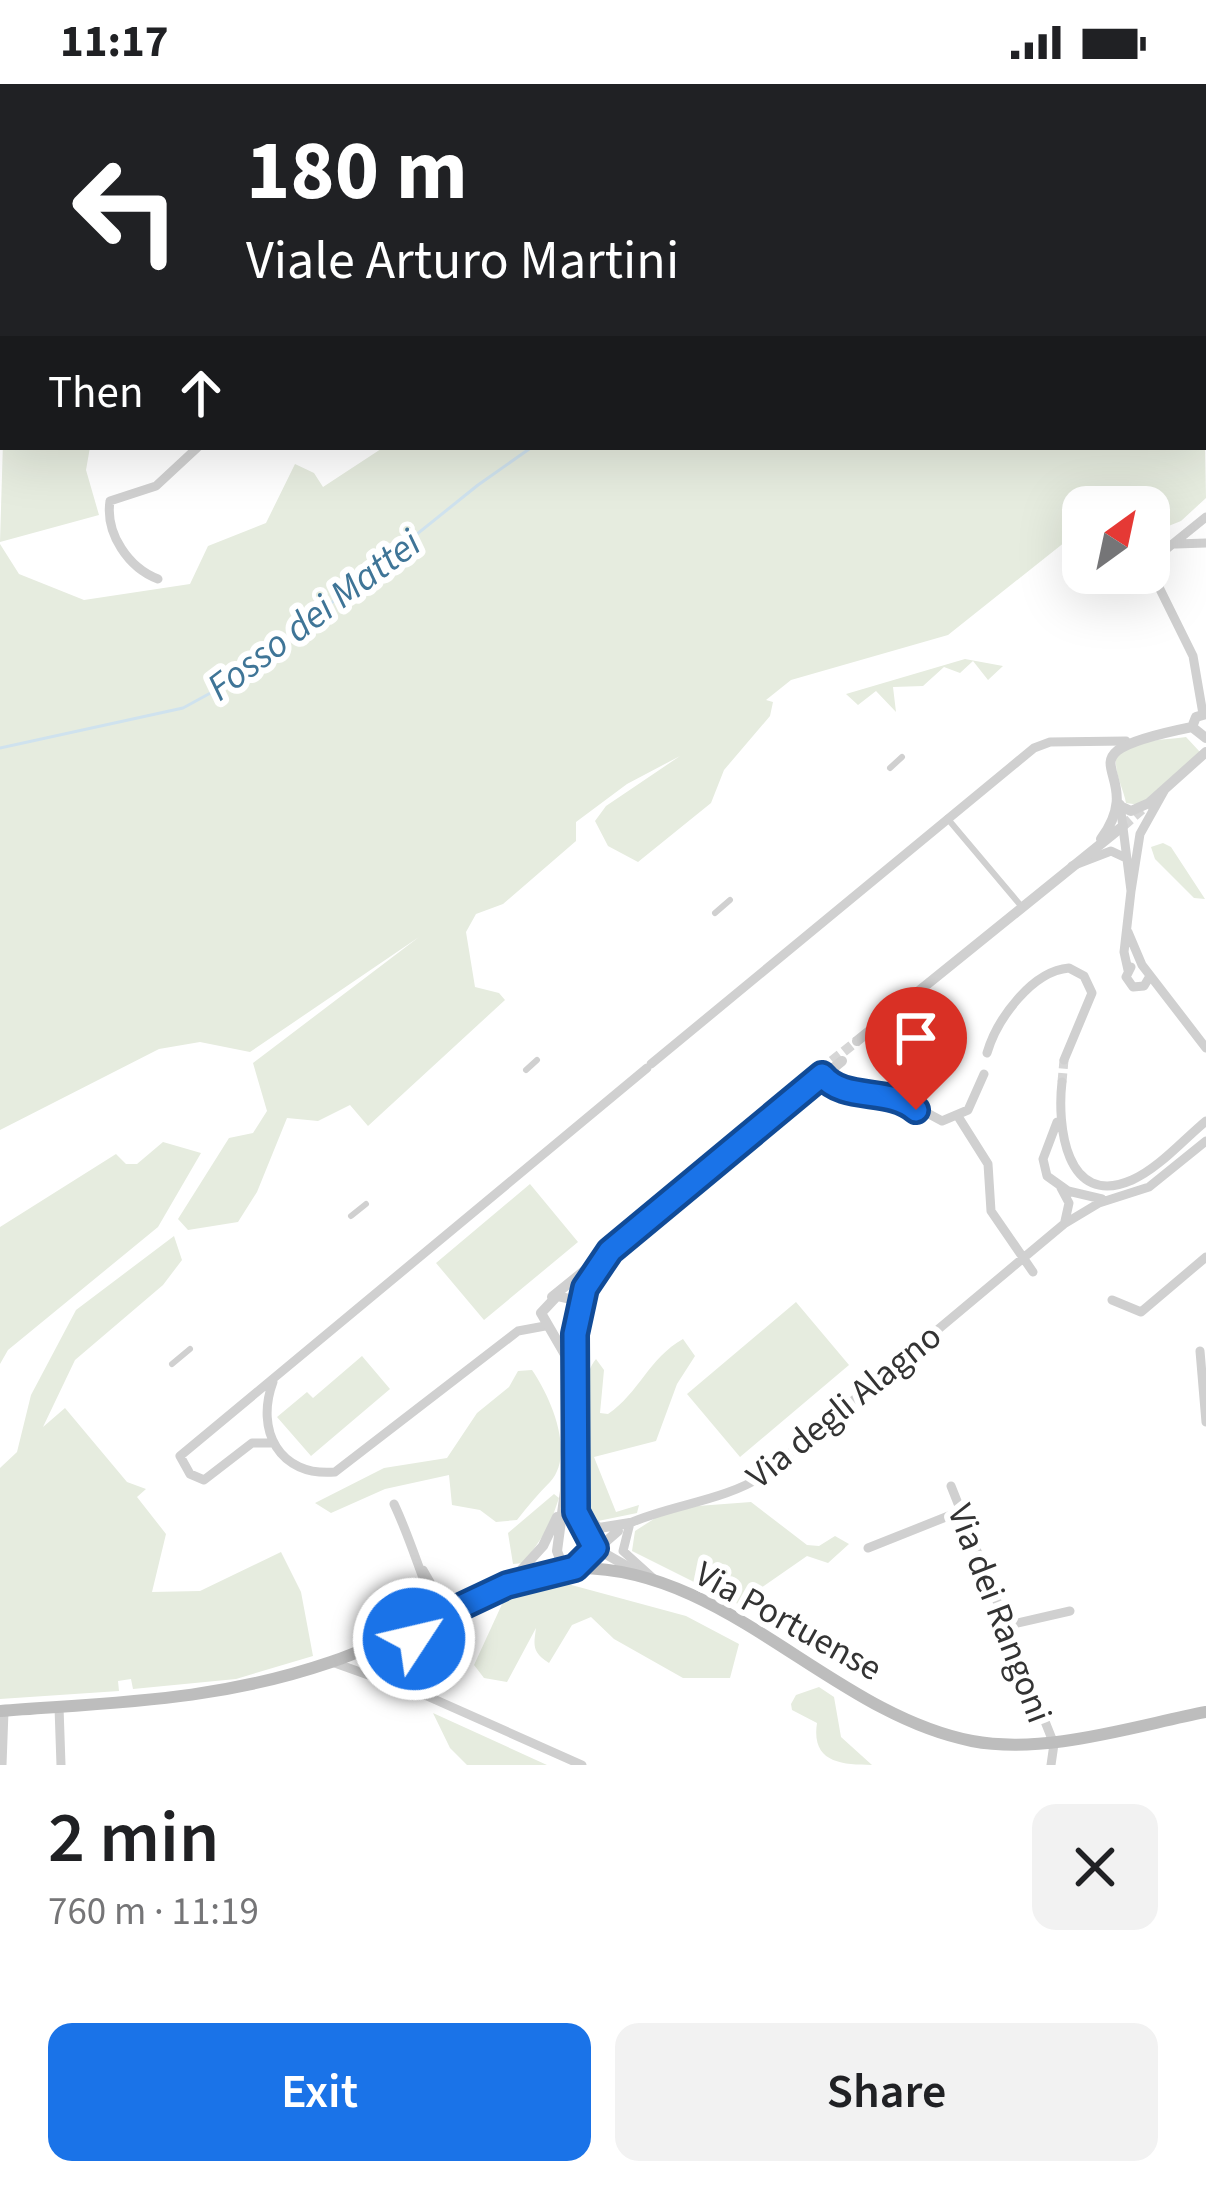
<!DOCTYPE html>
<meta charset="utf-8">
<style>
:root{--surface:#fff;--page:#f2f2f2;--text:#202124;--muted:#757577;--accent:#1a73e8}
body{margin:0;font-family:"Source Sans 3",sans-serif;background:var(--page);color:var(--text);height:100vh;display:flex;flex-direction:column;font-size:45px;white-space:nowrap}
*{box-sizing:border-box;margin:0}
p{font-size:39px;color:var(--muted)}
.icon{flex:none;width:66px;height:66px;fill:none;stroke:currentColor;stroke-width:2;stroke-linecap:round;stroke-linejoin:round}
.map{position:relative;height:1681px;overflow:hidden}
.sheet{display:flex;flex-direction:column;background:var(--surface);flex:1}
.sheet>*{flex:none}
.guide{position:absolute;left:0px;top:0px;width:1206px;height:366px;box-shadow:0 12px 48px #0002;background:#202124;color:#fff;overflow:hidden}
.needle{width:78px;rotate:33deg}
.fabs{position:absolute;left:1062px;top:402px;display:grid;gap:24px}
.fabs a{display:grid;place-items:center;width:108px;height:108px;border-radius:24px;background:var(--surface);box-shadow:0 12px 48px #0002;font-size:60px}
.pin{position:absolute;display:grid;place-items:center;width:102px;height:102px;color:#fff;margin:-123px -51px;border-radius:50% 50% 50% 0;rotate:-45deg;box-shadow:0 0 12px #0007}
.pin .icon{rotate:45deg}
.me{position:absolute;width:132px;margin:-66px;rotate:55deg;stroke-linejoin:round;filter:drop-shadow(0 0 9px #0008)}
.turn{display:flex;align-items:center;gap:42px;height:252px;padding:0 48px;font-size:54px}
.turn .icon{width:156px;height:156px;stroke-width:2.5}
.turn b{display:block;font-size:84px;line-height:102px}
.then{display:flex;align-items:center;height:114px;padding:0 48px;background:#0003;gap:24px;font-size:45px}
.round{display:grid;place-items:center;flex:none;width:126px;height:126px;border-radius:24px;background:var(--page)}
.summary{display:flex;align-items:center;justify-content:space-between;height:204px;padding:0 48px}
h1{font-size:72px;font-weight:600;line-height:90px}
.action{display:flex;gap:24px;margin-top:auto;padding:24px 48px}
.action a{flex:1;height:138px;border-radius:24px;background:var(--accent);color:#fff;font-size:48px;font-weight:600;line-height:138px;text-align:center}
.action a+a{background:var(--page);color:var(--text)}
.status{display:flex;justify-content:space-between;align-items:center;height:84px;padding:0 60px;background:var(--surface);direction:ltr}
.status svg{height:33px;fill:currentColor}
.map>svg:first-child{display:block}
.green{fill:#e6ecdf}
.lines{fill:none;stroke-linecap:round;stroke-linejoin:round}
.stream{stroke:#cfe2ee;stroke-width:3}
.minor-tunnel{stroke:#d6d6d6;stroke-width:9;stroke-dasharray:9 4.5;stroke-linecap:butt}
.tertiary-tunnel{stroke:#d6d6d6;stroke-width:10;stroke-dasharray:10 5;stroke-linecap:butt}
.pedestrian{stroke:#d0d0d0;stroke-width:6}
.minor{stroke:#d0d0d0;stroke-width:9}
.tertiary{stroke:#d0d0d0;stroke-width:10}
.secondary{stroke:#bdbdbd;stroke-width:12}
.route-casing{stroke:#114b97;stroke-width:30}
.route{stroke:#1a73e8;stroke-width:21}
.labels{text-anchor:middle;stroke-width:12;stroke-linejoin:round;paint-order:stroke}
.street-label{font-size:36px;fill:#333;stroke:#fff}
.water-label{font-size:39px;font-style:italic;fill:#3f7597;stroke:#fff}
</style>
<div class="status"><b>11:17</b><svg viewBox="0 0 49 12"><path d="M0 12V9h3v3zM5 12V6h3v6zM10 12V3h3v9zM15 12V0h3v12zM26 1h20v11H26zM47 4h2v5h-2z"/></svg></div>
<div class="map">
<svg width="1206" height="1681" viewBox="0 0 1206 1681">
<rect width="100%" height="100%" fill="#fff"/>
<path class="green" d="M 1203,261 L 1206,414 L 1181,437 L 1156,447 L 1149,441 L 1149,423 L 1142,412 L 1108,423 L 1083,423 L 1083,450 L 1070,454 L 948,551 L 791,596 L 766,616 L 773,618 L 770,632 L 724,686 L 711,719 L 638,778 L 608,762 L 595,737 L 606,722 L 680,672 L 627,700 L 576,738 L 576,757 L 503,820 L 476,830 L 466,848 L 475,903 L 499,909 L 505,916 L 368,1042 L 350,1021 L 318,1037 L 287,1034 L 257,1108 L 238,1138 L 188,1146 L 178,1135 L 229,1054 L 253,1049 L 267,1027 L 253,979 L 419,853 L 250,968 L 200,958 L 159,965 L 0,1046 L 0,460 L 19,490 L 84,516 L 190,500 L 208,462 L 266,439 L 295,380 L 314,389 L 323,403 L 384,363 L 1203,363 Z
M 3,358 L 3,363 L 90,363 L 86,386 L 99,431 L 0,458 Z
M 965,575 L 1003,582 L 988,596 L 973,577 L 960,589 L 944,583 L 923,602 L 893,603 L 896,628 L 876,607 L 858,621 L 846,610 Z
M 1186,653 L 1200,668 L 1140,721 L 1126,719 C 1124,707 1116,692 1116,680 C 1115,655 1169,656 1186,653 Z
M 1163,759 L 1171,763 L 1205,815 L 1194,814 L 1155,775 L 1151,763 Z
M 163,1058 L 201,1069 L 158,1143 L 8,1266 L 0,1280 L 0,1143 L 116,1070 L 126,1080 L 137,1080 Z
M 530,1100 L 578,1158 L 484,1236 L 436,1179 Z
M 174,1152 L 182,1176 L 163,1201 L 75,1276 L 43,1343 L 65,1324 L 127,1398 L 146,1405 L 137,1413 L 166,1450 L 152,1508 L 200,1507 L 281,1468 L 301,1508 L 313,1572 L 236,1595 L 133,1605 L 131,1595 L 118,1597 L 119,1607 L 0,1615 L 0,1384 L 17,1368 L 31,1311 L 76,1226 Z
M 796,1218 L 849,1281 L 740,1373 L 687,1310 Z
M 683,1255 L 695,1272 L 677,1300 L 656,1357 L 594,1373 L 616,1428 L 639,1421 L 637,1429 L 598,1437 C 571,1414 573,1302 596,1275 L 604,1286 L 600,1329 L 608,1330 C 639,1309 649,1274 683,1255 Z
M 362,1272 L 390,1305 L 311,1372 L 277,1333 L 307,1308 L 313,1314 Z
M 532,1286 C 550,1312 576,1370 550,1398 C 538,1410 528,1422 517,1436 L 496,1438 L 480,1426 L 452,1421 L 449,1391 L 385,1405 L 331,1429 L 315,1419 L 384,1384 L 447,1374 L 477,1329 L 509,1303 L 518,1287 Z
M 554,1410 L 559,1414 L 549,1443 L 524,1479 L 513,1480 L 508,1449 Z
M 751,1418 L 807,1461 L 819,1462 L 835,1452 L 849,1460 L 828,1479 L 807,1472 L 738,1520 L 632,1467 L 635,1447 L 671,1424 Z
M 553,1496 L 686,1532 L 739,1560 L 730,1594 L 683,1594 L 614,1555 L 591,1533 L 572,1541 L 549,1579 C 531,1568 534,1560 536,1544 L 507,1598 L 484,1594 L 474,1581 L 503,1518 Z
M 819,1603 L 834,1613 L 841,1653 L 872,1681 C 840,1681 811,1678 817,1639 L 792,1626 L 791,1620 L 796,1611 Z
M 433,1629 L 547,1681 L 467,1681 L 450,1664 Z"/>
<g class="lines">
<path class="stream" d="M 0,664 L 183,624 L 238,594 L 478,401 L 532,363"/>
<path class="minor-tunnel" d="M 1062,998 L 1064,976"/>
<path class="tertiary-tunnel" d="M 1123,742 L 1148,720
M 832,977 L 857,957"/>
<path class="pedestrian" d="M 890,684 L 902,673
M 947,734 L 1022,823
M 715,829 L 730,816
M 526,986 L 537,976
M 351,1132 L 366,1120
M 172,1280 L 190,1265"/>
<path class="minor" d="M 511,0 L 514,3
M 632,0 L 633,3
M 687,3 L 699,0
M 1151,3 L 1152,0
M 1176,460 L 1206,459
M 158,495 C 129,484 105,450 110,417 L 156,402 L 198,363
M 1203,630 L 1193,572 L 1151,487 L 1159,471 L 1206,433
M 1120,720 L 1131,807 L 1124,868 L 1128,886
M 1072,782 L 1111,767 L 1126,774
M 1131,807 L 1140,750 L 1164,707
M 1128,848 L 1142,881 L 1206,964
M 1131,883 L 1126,893 L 1133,903 L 1144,902 L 1150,892
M 987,969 C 997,935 1032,887 1069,884 L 1084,892 L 1092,909 L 1064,976
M 651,980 L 1034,664 L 1050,658 L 1126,657
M 822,991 L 847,1006 L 892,1010 L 942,1037 L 968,1026 L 984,990
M 1062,998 C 1057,1040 1065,1125 1132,1096 C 1159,1084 1183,1056 1206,1037
M 959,1034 L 988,1080 L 991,1127 L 1033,1188
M 1047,1092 L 1068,1107 L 1102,1115
M 1047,1092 L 1043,1075 L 1057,1038
M 1061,1104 L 1069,1119 L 1065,1137
M 1112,1216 L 1141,1228 L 1206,1173
M 1200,1267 L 1206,1338
M 273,1298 C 255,1346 279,1393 335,1388 L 518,1247 L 545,1242
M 271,1359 L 252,1359 L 204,1396 L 190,1390 L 180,1372 L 647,984
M 951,1402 L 1054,1660 L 1051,1681
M 394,1420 C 412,1458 421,1494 438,1531
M 868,1464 L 961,1427
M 423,1486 L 447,1528
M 654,1495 L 623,1467 L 630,1439 C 674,1420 724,1417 764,1391 L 1064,1140 L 1099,1119 L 1149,1103 L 1206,1057
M 1004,1542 L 1070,1527
M 383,1560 L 427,1612
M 332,1578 L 427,1612 L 582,1681
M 407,1583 L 418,1543
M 377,1591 L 372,1577 L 377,1562
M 59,1623 L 61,1681
M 2,1681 L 4,1627"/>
<path class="tertiary" d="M 1192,643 L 1196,633 L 1206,630
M 1192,643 L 1206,654
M 1120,722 L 1131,727 L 1149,719 L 1206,668
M 1101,755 C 1154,683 1044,673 1192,643
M 857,957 L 1123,742
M 609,1167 L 583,1210 L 576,1240 L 577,1435 L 595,1464 L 639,1489
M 552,1213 L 842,977
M 577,1423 L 599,1444 L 630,1439
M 575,1484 L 618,1447
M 564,1485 L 557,1467 L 565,1407 L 567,1274 L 541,1229 L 557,1212 L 570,1215 L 578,1227
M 513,1495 L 543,1462 L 557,1433"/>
<path class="secondary" d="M 0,1627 C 118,1618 217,1617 331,1578 C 407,1553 497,1485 576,1484 C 726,1482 830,1629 972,1657 C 1046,1671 1134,1642 1206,1628"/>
</g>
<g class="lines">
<g class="route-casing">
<path id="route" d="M 414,1555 L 418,1543 L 507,1501 L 575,1484 L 595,1464 L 576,1428 L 575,1250 L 585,1204 L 610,1167 L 822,991 C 845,1019 888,1002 916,1026"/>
</g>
<use href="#route" class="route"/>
</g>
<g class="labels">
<g class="street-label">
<text transform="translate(843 1321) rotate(-39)" y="13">Via degli Alagno</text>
<text transform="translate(1001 1529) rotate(69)" y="13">Via dei Rangoni</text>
<text transform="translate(789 1536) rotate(29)" y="13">Via Portuense</text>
</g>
<g class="water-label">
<text transform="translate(313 530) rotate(-37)" y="14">Fosso dei Mattei</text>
</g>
</g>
</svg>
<div class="fabs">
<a><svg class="needle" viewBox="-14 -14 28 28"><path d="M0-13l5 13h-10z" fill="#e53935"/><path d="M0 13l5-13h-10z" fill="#757577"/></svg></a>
</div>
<div class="pin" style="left:916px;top:1026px;background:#d93025"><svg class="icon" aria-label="arrive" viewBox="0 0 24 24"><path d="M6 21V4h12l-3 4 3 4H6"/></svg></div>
<svg class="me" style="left:414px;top:1555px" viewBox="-20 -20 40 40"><circle r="17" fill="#1a73e8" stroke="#fff" stroke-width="3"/><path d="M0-11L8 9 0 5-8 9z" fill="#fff"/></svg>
<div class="guide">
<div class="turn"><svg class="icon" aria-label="left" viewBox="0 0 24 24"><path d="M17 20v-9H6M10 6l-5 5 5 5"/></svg><div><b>180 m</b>Viale Arturo Martini</div></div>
<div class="then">Then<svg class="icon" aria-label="ahead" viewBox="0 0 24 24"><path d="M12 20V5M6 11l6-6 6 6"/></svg></div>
</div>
</div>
<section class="sheet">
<div class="summary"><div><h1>2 min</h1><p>760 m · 11:19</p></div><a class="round"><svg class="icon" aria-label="close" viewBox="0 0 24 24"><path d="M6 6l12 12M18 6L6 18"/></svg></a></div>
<div class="action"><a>Exit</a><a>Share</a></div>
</section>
